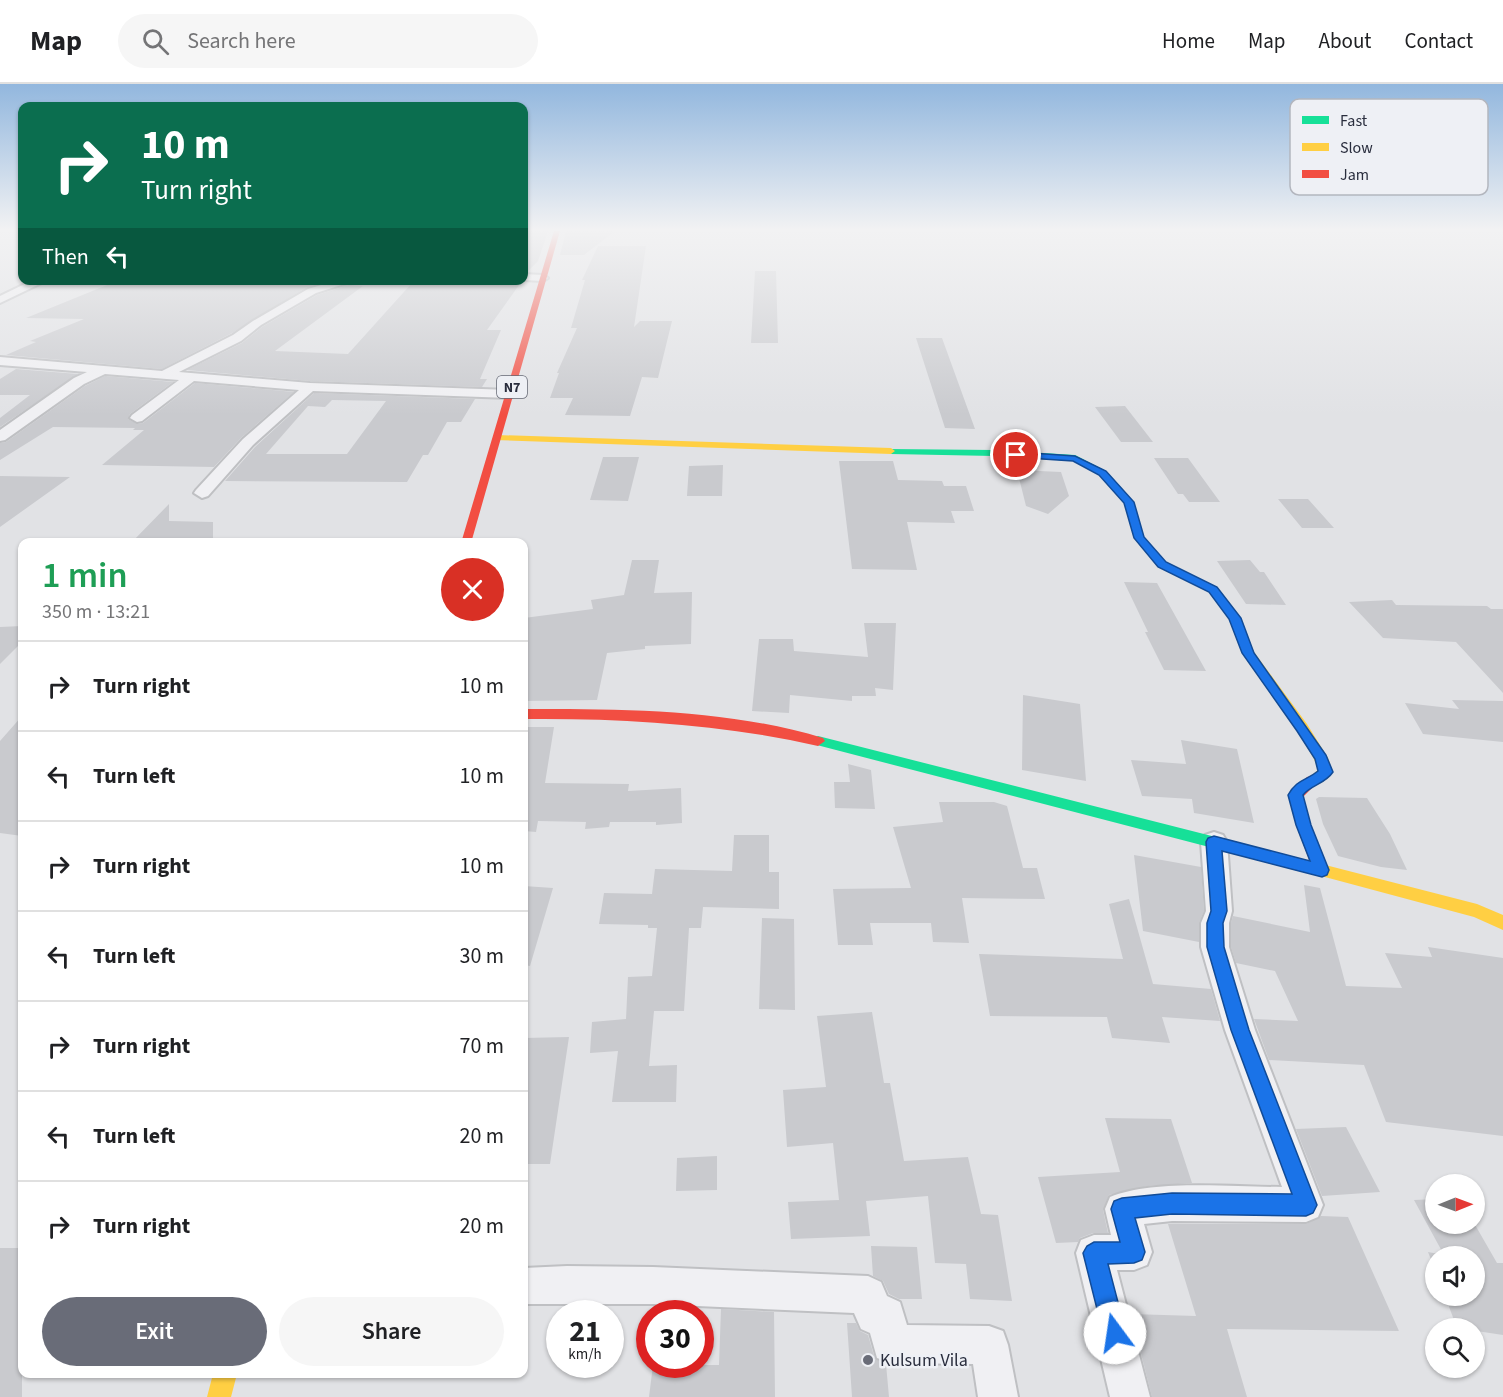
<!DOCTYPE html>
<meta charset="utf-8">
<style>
:root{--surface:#fff;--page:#f6f6f6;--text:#202124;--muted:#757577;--line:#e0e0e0;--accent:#696c78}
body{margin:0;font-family:"Source Sans 3",sans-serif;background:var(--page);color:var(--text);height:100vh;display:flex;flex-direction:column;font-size:22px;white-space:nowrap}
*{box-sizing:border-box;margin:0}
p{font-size:20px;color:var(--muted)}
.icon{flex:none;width:33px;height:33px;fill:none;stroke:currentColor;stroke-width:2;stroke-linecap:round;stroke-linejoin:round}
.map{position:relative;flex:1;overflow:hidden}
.drawer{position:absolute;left:18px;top:454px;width:510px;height:840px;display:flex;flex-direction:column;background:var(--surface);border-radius:12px;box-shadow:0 2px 4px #0004}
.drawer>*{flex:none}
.banner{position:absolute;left:18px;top:18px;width:510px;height:183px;border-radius:12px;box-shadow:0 2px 4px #0004;background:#0b6e4f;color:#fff;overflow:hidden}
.needle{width:39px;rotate:89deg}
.fabs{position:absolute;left:1425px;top:1090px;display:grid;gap:12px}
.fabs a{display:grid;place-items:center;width:60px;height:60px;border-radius:50%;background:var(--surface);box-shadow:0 2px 4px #0004;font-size:30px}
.speed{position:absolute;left:546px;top:1216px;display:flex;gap:12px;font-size:30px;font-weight:700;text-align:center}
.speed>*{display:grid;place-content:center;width:78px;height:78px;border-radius:50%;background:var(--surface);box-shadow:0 2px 4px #0004;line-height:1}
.speed small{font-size:15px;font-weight:400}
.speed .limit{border:9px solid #d22;background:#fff;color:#111}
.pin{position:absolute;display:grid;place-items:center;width:51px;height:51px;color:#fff;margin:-26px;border:3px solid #fff;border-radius:50%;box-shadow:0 2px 6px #0007}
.me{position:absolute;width:66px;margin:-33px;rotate:346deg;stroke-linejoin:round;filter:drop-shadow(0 0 4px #0008)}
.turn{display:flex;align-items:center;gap:21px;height:126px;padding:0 24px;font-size:27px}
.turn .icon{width:78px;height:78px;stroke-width:2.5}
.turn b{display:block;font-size:42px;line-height:51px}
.then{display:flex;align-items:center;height:57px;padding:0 24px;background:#0003;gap:12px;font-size:22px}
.round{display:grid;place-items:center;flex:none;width:63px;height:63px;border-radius:32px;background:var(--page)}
.head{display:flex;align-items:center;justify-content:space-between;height:102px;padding:0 24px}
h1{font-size:36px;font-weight:600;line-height:45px;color:#1e9e55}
.primary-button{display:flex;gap:12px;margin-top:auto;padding:12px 24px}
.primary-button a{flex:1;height:69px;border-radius:36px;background:var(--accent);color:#fff;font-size:24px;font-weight:600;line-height:69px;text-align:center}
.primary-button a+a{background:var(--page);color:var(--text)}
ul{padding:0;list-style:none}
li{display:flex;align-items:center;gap:18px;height:90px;padding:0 24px;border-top:2px solid var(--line)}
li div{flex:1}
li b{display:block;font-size:22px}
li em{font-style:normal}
header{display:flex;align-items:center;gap:36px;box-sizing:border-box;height:84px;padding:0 30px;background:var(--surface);border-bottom:2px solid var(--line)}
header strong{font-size:28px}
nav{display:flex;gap:33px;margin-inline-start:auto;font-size:21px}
.search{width:420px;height:54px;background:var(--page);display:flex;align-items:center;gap:15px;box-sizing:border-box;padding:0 21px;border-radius:33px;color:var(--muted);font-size:22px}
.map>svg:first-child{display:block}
.building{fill:#c9cace;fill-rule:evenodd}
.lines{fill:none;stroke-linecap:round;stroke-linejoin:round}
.street-casing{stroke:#bfc0c3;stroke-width:4}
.street{fill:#f0f0f3;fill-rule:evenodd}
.fast{fill:#16e098;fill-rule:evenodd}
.slow{fill:#ffcf43;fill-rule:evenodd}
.jam{fill:#f24e42;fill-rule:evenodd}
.route{fill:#1a73e8;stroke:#114b97;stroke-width:1.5}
.poi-dot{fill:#696c78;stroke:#eef0f5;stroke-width:2}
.labels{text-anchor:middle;stroke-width:5;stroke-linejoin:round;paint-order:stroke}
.shield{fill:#eef0f5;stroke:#646874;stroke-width:1.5}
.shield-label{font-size:14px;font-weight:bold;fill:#292d3d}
.near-poi-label{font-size:18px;fill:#292d3d;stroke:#eef0f5;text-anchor:start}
.key{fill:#eef0f5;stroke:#b3b6be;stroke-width:1.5}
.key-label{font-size:16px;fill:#292d3d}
</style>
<header>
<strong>Map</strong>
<div class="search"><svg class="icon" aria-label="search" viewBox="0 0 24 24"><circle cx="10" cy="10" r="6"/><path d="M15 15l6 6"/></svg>Search here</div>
<nav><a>Home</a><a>Map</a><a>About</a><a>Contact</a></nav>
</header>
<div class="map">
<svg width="1503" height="1313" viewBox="0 0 1503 1313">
<rect width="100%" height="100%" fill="#e1e2e5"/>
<path class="building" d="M 524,147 L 548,147 L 538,177 L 527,188 L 524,188 Z
M 566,147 L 615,147 L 584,171 L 560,171 Z
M 598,162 L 646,162 L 634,243 L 640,237 L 672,237 L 658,294 L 642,293 L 630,332 L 565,331 L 573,314 L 550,314 L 559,289 L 557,289 L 577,244 L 571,244 L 585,196 L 582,196 Z
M 755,187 L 776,187 L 778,259 L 751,259 Z
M 166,196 L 280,196 L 320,199 L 307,203 L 232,249 L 162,285 L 6,271 L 36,258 L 30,257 L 84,235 L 26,234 L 117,197 Z
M 454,196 L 522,197 L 487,246 L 501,246 L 480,295 L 487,295 L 482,303 L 310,297 L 187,286 L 242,259 L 262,243 L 317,211 L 349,201 L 363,202 L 275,267 L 348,270 L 412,199 L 452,199 Z
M 916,254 L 942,254 L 975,345 L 945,344 Z
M 16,285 L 78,290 L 0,343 L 0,334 L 30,311 L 0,311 L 0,295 Z
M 105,292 L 173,298 L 130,330 L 128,335 L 137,340 L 143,339 L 195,299 L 294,308 L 242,353 L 214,383 L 102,381 L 144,346 L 133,346 L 135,344 L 53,343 L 0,376 L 0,359 L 6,358 L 85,302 Z
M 314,309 L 475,315 L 461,338 L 447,338 L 428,371 L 423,371 L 407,398 L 225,397 L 255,363 ZM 332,316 L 386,317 L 347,370 L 266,370 L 308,322 L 325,323 Z
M 1125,322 L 1153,358 L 1121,358 L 1095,323 Z
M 603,373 L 639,373 L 628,417 L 590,416 Z
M 1154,374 L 1188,374 L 1220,418 L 1189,418 L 1183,410 L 1178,410 Z
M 839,377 L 893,377 L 898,396 L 942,397 L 944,402 L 966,402 L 974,427 L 951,427 L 955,439 L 907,438 L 917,486 L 852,485 Z
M 723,381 L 722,412 L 687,412 L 689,382 Z
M 1017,386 L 1061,388 L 1069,412 L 1048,430 L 1026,422 Z
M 0,392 L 70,393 L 0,443 Z
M 1278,415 L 1308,415 L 1334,444 L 1302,444 Z
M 169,420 L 169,437 L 213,438 L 213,459 L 131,459 Z
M 632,476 L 659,476 L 654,509 L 692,508 L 691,560 L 645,562 L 645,565 L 607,569 L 597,616 L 524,617 L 524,534 L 593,525 L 591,516 L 624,511 Z
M 1250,476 L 1260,488 L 1264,488 L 1286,521 L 1246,520 L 1217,477 Z
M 1124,498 L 1157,499 L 1206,587 L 1164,586 L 1145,548 L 1148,548 Z
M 1392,516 L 1396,521 L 1487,522 L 1491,525 L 1503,525 L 1503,609 L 1456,558 L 1383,554 L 1349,518 Z
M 864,539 L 896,539 L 893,606 L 875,604 L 876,612 L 852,612 L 852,617 L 790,611 L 789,629 L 752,627 L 759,555 L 793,555 L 794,567 L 868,573 Z
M 22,542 L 22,558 L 0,580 L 0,543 Z
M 1023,611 L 1080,620 L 1086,697 L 1022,686 Z
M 1452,616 L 1503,617 L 1503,658 L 1423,650 L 1405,619 L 1459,625 Z
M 22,632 L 22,752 L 0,749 L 0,657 Z
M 524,643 L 554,643 L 545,699 L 629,700 L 628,707 L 681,704 L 682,739 L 656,741 L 656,738 L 610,738 L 609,743 L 585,745 L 586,738 L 538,737 L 536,748 L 524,747 Z
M 1181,656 L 1237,665 L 1254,739 L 1194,729 L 1192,715 L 1142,712 L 1131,676 L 1186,680 Z
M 848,680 L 871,686 L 875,725 L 835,724 L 834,698 L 850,698 Z
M 1319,713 L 1367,714 L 1390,750 L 1407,786 L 1381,783 L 1338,772 L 1323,740 L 1316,715 Z
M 939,718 L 994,718 L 1007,722 L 1023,784 L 1037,784 L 1045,815 L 962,814 L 969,859 L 933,858 L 931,839 L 870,839 L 873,861 L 838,861 L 833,805 L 911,804 L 893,743 L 943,738 Z
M 734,751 L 769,751 L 769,788 L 779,788 L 779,825 L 703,823 L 701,844 L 689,844 L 684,927 L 654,927 L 649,982 L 677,981 L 676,1018 L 612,1018 L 618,967 L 590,969 L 592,938 L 626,935 L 628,893 L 652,892 L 657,844 L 648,844 L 648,841 L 599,840 L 604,809 L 652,810 L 655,785 L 732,787 Z
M 1134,771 L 1201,783 L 1204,827 L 1199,839 L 1199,858 L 1143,847 Z
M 1304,801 L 1320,804 L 1346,902 L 1402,904 L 1385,869 L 1432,873 L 1428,863 L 1503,874 L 1503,1052 L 1386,1038 L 1364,981 L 1269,976 L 1254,935 L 1298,937 L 1275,887 L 1236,879 L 1231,863 L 1231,839 L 1233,832 L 1310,848 Z
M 524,802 L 553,804 L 530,882 L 524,881 Z
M 1129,815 L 1153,900 L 1211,905 L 1220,937 L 1162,933 L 1170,959 L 1112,954 L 1107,933 L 990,932 L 979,870 L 1123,875 L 1109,820 Z
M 762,834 L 794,835 L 795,926 L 759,925 Z
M 872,928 L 884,999 L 890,999 L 904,1077 L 968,1073 L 981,1130 L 998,1131 L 1012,1217 L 970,1215 L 966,1180 L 935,1179 L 928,1112 L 866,1117 L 870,1152 L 791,1155 L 788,1118 L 839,1116 L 833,1059 L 787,1063 L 783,1006 L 826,1003 L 817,932 Z
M 569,953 L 550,1080 L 524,1080 L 524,954 Z
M 1105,1034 L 1171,1035 L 1192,1099 L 1148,1102 L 1109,1111 L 1103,1126 L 1108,1149 L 1093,1149 L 1080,1154 L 1078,1158 L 1056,1159 L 1038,1093 L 1120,1088 Z
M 1346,1043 L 1380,1108 L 1322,1112 L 1296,1045 Z
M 717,1072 L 717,1106 L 676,1107 L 677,1074 Z
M 1436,1115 L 1436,1140 L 1474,1139 L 1497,1179 L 1503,1179 L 1503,1251 L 1457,1244 L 1445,1212 L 1474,1212 L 1474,1173 L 1436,1173 L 1436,1188 L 1428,1168 L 1444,1171 L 1414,1116 Z
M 1321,1132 L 1348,1133 L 1399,1247 L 1227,1245 L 1247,1313 L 1152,1313 L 1131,1230 L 1196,1232 L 1168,1140 L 1306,1140 Z
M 871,1162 L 917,1163 L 922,1215 L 899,1215 L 889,1210 L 883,1197 L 873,1192 Z
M 0,1164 L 22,1164 L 22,1313 L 0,1313 Z
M 721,1225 L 774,1228 L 775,1313 L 649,1313 L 653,1281 L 719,1281 Z
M 847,1239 L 856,1239 L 860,1247 L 868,1251 L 875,1275 L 886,1280 L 889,1313 L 852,1313 Z"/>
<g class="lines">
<g class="street-casing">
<path id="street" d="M 524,190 L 543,191 L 548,194 L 543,197 L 524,196 Z
M 33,196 L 48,196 L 0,219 L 0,212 Z
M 338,196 L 357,196 L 316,209 L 261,241 L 241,257 L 179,288 L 310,299 L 510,306 L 517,310 L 510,314 L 313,307 L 253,361 L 208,412 L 202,414 L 194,409 L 196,406 L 243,355 L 299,306 L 194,297 L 142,337 L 137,338 L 130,334 L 132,331 L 179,296 L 105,290 L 84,300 L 5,356 L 0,357 L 0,346 L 74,294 L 87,288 L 0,281 L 0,273 L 162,287 L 233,251 L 253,237 L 308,205 Z
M 1214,748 L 1223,751 L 1227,758 L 1232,827 L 1229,839 L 1229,863 L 1255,946 L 1323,1121 L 1318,1133 L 1306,1138 L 1172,1137 L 1144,1140 L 1152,1168 L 1147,1181 L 1134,1186 L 1117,1186 L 1150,1313 L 1110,1313 L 1076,1169 L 1081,1156 L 1094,1151 L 1111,1151 L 1105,1125 L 1110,1113 C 1153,1095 1234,1103 1282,1103 L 1225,946 L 1201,863 L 1201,839 L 1206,827 L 1201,758 L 1205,751 Z
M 567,1182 L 653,1183 L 868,1192 L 881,1198 L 887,1212 L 900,1218 L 907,1241 L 989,1242 L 1003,1247 L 1008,1261 L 1018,1313 L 978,1313 L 973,1280 L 891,1279 L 877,1274 L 870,1249 L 861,1245 L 854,1229 L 653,1220 L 524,1220 L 524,1184 Z"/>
</g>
<use href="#street" class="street"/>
<path class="fast" d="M 888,365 L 994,366 L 1075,371 L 1106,387 L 1126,409 L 1118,411 L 1100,391 L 1073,377 L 994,372 L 891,370 L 887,367 Z
M 818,652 L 1259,764 L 1264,766 L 1267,770 L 1264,774 L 1259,776 L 813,660 L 811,657 L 813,654 Z"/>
<path class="slow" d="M 497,351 L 891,364 L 895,367 L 891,370 L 494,356 L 493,354 Z
M 1118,407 L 1124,407 L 1134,418 L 1144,453 L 1166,479 L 1217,503 L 1239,531 L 1254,568 L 1307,640 L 1328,674 L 1333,688 C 1328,696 1316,704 1307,701 L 1305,697 L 1318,686 L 1314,675 L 1297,646 L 1242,569 L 1229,535 L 1209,507 L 1158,483 L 1134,454 L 1124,419 L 1116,409 Z
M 1259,764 L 1477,820 L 1503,831 L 1503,846 L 1474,833 L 1254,774 L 1251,770 L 1254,766 Z
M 213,1290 L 237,1290 L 231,1313 L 207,1313 Z"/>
<path class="jam" d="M 554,147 L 560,147 L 471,459 L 461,459 Z
M 524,625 C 623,625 727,625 823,654 L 825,657 L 818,662 C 721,640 623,634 524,635 Z
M 1312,692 L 1317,693 L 1319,697 L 1303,713 L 1310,741 L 1329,786 L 1326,791 L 1321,792 L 1316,791 L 1313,786 L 1296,741 L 1288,711 L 1307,693 Z"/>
</g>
<linearGradient id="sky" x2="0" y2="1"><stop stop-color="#92b7de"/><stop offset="0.44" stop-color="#f2f2f3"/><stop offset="1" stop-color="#f2f2f3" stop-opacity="0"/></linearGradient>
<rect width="1503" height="331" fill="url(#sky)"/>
<path class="route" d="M 1016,368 L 1075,372 L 1106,387 L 1134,418 L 1144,453 L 1166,478 L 1217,503 L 1241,534 L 1254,569 L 1326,671 L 1333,688 C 1325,700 1311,701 1303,711 L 1311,741 L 1329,786 L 1327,791 L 1322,793 L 1222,767 L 1227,827 L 1223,839 L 1224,863 L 1249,946 L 1317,1121 L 1313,1129 L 1306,1132 L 1172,1130 L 1135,1134 L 1145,1168 L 1142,1176 L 1134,1179 L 1108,1180 L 1126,1249 L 1123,1257 L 1115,1260 L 1107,1257 L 1103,1249 L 1083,1169 L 1087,1162 L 1094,1158 L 1120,1158 L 1111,1125 L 1114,1117 L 1122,1114 L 1172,1109 L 1292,1110 L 1231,946 L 1207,863 L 1207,839 L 1211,827 L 1206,758 L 1208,754 L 1214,752 L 1310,777 L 1296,741 L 1288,711 C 1297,695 1306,697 1318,687 L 1315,675 L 1297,647 L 1242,569 L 1229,535 L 1209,508 L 1158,483 L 1134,454 L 1124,419 L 1099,391 L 1073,377 L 1013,373 L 1013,369 Z"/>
<circle class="poi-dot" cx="868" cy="1276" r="6"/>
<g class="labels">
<rect class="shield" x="497" y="292" width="30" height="22" rx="4.5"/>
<g class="shield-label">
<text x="512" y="308">N7</text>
</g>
<g class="near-poi-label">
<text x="880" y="1282">Kulsum Vila</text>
</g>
</g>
<rect x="1290" y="15" width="198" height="96" rx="9" class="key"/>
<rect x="1302" y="32" width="27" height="8" fill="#16e098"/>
<rect x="1302" y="59" width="27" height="8" fill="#ffcf43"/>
<rect x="1302" y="86" width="27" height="8" fill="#f24e42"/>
<g class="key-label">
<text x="1340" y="42">Fast</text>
<text x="1340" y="69">Slow</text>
<text x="1340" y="96">Jam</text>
</g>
</svg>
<div class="fabs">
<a><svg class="needle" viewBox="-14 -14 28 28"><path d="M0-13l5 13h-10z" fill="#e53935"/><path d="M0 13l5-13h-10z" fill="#757577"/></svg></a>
<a><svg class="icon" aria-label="sound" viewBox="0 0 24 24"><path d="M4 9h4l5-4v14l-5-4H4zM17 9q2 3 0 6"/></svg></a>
<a><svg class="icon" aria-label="search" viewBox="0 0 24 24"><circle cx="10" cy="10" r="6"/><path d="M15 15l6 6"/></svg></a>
</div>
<div class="speed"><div>21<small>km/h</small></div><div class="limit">30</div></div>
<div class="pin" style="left:1016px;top:371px;background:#d93025"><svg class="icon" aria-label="arrive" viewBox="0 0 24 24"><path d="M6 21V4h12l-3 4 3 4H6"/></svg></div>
<svg class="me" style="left:1115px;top:1249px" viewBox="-20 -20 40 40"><circle r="19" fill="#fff"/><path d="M0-13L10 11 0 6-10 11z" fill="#1a73e8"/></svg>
<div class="banner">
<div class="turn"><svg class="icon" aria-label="right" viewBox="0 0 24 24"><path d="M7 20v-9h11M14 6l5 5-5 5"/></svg><div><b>10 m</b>Turn right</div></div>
<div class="then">Then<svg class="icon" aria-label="left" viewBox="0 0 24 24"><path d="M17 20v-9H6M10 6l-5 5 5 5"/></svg></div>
</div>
<section class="drawer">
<div class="head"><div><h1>1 min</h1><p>350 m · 13:21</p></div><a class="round" style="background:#d93025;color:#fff"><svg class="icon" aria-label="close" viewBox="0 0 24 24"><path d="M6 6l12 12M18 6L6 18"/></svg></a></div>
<ul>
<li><svg class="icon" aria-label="right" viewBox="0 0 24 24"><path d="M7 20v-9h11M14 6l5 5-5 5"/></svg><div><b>Turn right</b></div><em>10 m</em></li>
<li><svg class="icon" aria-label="left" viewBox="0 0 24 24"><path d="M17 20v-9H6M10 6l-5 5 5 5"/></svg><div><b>Turn left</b></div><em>10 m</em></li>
<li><svg class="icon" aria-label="right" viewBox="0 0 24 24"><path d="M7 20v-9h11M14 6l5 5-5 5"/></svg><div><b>Turn right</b></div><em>10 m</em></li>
<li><svg class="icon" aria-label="left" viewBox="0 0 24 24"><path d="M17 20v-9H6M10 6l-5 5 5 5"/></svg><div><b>Turn left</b></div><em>30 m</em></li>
<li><svg class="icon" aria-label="right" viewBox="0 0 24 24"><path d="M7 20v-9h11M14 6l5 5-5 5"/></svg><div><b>Turn right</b></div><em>70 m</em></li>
<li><svg class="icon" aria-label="left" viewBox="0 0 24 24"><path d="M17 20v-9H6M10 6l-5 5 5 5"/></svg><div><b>Turn left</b></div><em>20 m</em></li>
<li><svg class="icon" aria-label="right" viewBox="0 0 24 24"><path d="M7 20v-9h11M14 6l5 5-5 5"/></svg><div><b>Turn right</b></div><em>20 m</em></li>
</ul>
<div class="primary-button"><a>Exit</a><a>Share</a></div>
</section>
</div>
